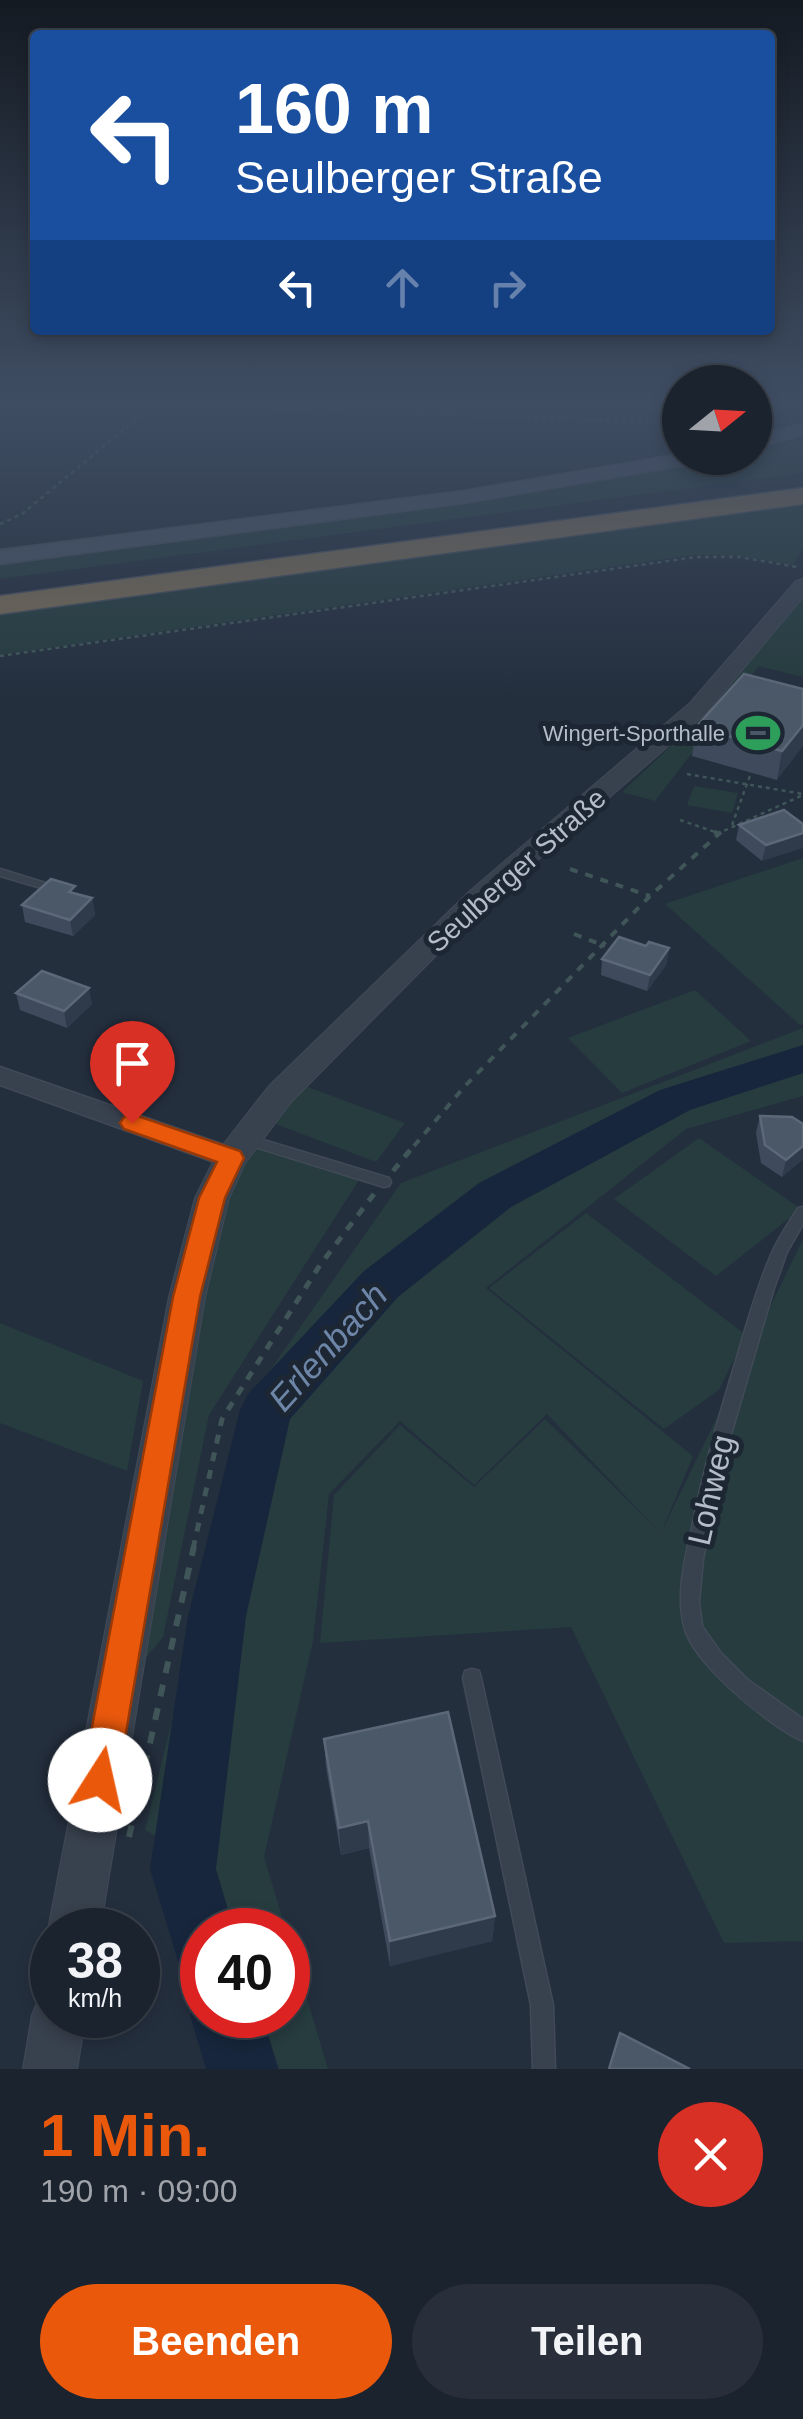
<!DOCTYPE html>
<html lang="de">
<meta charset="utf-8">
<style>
:root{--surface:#1b232e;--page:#282f3a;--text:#f1f3f6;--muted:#a0a4aa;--line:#39404a;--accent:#ea580c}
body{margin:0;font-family:Helvetica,sans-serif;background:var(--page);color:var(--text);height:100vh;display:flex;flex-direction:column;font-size:38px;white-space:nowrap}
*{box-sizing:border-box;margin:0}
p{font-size:32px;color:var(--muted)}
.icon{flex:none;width:55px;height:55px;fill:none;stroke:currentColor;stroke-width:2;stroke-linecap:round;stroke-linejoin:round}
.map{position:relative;height:2069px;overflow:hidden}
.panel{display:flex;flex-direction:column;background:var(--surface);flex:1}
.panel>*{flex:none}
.banner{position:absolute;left:30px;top:30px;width:745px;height:305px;border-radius:10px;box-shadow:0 5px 15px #0003,0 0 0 2px var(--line);background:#1a4fa0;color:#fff;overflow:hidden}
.needle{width:65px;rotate:72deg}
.buttons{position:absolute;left:662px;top:365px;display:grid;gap:20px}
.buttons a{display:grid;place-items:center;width:110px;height:110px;border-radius:50%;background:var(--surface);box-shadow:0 5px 15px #0003,0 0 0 2px var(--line);font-size:50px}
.speed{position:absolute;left:30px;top:1908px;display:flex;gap:20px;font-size:50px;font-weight:700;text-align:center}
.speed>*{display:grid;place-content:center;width:130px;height:130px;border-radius:50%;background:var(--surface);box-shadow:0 5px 15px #0003,0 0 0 2px var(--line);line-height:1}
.speed small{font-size:25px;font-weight:400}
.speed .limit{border:15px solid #d22;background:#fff;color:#111}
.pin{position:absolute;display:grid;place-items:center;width:85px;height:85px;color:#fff;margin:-102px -42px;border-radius:50% 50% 50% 0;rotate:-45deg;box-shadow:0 0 10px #0007}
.pin .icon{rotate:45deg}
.me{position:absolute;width:110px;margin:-55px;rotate:10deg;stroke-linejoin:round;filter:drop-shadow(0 0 8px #0008)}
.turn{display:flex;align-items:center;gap:35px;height:210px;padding:0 40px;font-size:45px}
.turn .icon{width:130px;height:130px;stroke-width:2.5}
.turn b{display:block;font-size:70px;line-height:85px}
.lanes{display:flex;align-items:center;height:95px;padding:0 40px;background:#0003;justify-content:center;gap:50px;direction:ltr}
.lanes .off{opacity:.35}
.round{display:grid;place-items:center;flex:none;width:105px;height:105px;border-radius:52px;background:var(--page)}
.headline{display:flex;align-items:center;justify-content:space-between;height:170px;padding:0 40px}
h1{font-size:60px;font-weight:800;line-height:75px;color:var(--accent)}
.action{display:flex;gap:20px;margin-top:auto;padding:20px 40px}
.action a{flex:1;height:115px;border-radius:60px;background:var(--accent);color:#fff;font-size:40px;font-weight:800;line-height:115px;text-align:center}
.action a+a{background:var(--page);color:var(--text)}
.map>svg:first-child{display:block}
.green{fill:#263c3f}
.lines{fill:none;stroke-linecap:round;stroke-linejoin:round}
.river{fill:#17263c;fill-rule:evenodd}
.service-casing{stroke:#414a57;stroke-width:3}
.minor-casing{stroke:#414a57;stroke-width:3}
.tertiary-casing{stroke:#414a57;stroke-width:2}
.secondary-casing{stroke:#414a57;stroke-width:3}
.motorway-casing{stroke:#434c59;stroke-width:3}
.path-far3{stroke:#3f5557;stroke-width:2.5;stroke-dasharray:4 4;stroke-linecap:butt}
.path-far2{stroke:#3f5557;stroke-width:4;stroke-dasharray:8 8;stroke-linecap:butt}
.path-far1{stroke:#3f5557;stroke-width:5;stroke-dasharray:9 9;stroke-linecap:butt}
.path{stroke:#3f5557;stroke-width:6;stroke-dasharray:12 12;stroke-linecap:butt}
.service{fill:#38414e;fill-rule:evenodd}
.minor{fill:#38414e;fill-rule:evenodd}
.tertiary{fill:#38414e;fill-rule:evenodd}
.secondary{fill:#465061;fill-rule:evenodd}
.motorway{fill:#746855;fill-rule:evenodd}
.wall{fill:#3f4b5c}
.shaded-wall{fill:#2f3b4b}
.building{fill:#4b5868;stroke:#5c6777;stroke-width:2.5}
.route{fill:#ea580c;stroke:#983908;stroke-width:2.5}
.labels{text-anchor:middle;stroke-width:10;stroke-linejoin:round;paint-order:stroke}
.far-poi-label{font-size:22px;fill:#b4bcc9;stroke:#1d2633;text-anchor:end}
.street-label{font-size:28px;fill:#b4bcc9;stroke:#1d2633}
.near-street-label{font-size:32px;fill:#b4bcc9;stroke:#1d2633}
.near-water-label{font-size:35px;font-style:italic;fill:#6d86a8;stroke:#1d2633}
</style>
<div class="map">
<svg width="803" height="2069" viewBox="0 0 803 2069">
<rect width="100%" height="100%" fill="#242f3e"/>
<path class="green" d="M 803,439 L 803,473 L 0,579 L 0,563 L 470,502 L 721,458 L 755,458 L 755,450 Z
M 803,502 L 803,548 L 793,565 L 740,556 L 693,555 L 0,655 L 0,613 Z
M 803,596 L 803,677 L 759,666 L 655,801 L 622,792 L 709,710 Z
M 694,786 L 738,793 L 732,813 L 687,805 Z
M 803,858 L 803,1024 L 800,1025 L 665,904 Z
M 695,990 L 751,1041 L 622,1093 L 568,1038 Z
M 803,1028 L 803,1096 L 686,1129 L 486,1288 L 693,1456 L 661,1533 L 803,1239 L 803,1941 L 724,1943 L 571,1627 L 320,1643 L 334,1495 L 400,1425 L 474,1487 L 545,1419 L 656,1528 L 547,1414 L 474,1485 L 400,1421 L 329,1494 L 313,1641 L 264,1857 L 286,1930 L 234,1930 L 214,1869 L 145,1830 L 252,1396 L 401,1183 Z
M 297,1083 L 405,1123 L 376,1162 L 265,1120 Z
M 699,1138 L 801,1209 L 716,1276 L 614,1199 Z
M 230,1139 L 359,1180 L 209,1415 L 163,1637 L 104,1709 Z
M 586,1213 L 746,1335 L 719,1390 L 664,1429 L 489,1288 Z
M 0,1323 L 143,1381 L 127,1471 L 0,1423 Z
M 288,1935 L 328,2069 L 279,2069 L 262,2015 L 288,2015 Z"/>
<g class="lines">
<path class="river" d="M 803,1045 L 803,1073 L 690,1110 L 511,1207 L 398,1297 L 290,1419 L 246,1616 L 216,1869 L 234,1930 L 202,1930 L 202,1971 L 178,1961 L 150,1869 L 188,1616 L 240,1410 L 248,1394 L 364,1271 L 479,1183 L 660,1090 Z
M 202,1989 L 202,2015 L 262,2015 L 278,2069 L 206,2069 L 190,2015 Z"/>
<g class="service-casing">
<path id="service" d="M 0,869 L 52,885 L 54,887 L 48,890 L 0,876 Z
M 244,1134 L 389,1178 L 391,1182 L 389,1186 L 384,1187 L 239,1142 L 237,1139 L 239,1136 Z
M 803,1207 L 803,1224 L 787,1252 L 774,1288 L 727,1448 L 703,1559 L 699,1602 L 702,1626 L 721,1653 L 748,1680 L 803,1719 L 803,1741 C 769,1726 692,1663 684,1626 C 676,1594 685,1559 692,1527 C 703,1470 720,1413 737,1357 C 747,1323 757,1287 771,1255 C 778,1238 789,1223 798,1208 Z
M 472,1669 L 479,1671 L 481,1678 L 553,2005 L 555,2069 L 533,2069 L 531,2005 L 463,1678 L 465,1671 Z"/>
</g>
<g class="minor-casing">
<path id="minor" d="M 0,1067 L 241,1151 L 245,1158 L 241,1165 L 231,1168 L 0,1085 Z"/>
</g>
<g class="tertiary-casing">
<path id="tertiary" d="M 803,579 L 803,597 L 706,713 L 488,903 L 291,1102 L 245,1163 L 229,1198 L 205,1297 L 100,1930 L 52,1930 L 52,1940 L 48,1930 L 169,1297 L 195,1198 L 219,1150 L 269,1086 L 470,891 L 690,703 L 796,581 Z
M 52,1991 L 52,2015 L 86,2015 L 77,2069 L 23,2069 L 32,2015 L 40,1996 Z"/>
</g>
<g class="secondary-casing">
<path id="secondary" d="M 803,424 L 803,435 L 755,448 L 755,436 Z
M 680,454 L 680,458 L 702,458 L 692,464 L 464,503 L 0,564 L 0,550 L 464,491 Z"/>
</g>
<g class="motorway-casing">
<path id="motorway" d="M 803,488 L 803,504 L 0,614 L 0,596 Z"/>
</g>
<path class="path-far3" d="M 214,406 L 680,423
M 0,524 L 22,514 L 152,406
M 0,656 L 696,557 L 739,557 L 797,567
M 687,774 L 803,794
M 680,820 L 718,833
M 732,825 L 751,773
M 717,834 L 803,795"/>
<path class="path-far2" d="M 714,832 L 718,833
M 570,869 L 650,896
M 574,934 L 605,946
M 414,1146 L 465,1086 L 650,896 L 721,832"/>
<path class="path-far1" d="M 393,1171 L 416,1143
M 193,1549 L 222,1419 L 320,1265 L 374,1194"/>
<path class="path" d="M 129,1837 L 194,1546"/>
<use href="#service" class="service"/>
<use href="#minor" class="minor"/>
<use href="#tertiary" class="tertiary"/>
<use href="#secondary" class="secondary"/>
<use href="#motorway" class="motorway"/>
</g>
<path class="wall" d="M 803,689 L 777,780 L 692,756 L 696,727 Z
M 784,810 L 762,861 L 736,840 L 739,825 Z
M 77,894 L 92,898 L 95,915 L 73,936 L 25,922 L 22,905 Z
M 646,946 L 669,948 L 666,965 L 647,991 L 601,975 L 602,959 Z
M 16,993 L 92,1004 L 67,1028 L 20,1010 Z
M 760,1116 L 803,1124 L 803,1159 L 782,1177 L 761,1163 L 756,1133 Z
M 324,1739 L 495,1916 L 492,1941 L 390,1966 L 369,1848 L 341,1855 L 326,1767 Z"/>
<path class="shaded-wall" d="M 803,725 L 803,746 L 777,780 L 782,751 Z
M 803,833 L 803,848 L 762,861 L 766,845 Z
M 92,898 L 95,915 L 73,936 L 70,920 Z
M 669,948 L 666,965 L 647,991 L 650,975 Z
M 89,988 L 92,1004 L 67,1028 L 64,1011 Z
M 803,1146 L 803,1159 L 782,1177 L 786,1160 Z
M 368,1821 L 369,1848 L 341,1855 L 339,1828 Z
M 495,1916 L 492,1941 L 390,1966 L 390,1941 Z"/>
<path class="building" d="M 744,674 L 803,689 L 803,725 L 782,751 L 696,727 Z
M 784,810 L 803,824 L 803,833 L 766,845 L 739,825 Z
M 51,879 L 75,886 L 69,892 L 92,898 L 70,920 L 22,905 Z
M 619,937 L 646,946 L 649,942 L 669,948 L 650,975 L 602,959 Z
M 42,971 L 89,988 L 64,1011 L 16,993 Z
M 760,1116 L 792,1117 L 803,1124 L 803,1146 L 786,1160 L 765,1145 Z
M 448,1712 L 495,1916 L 390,1941 L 368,1821 L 339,1828 L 324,1739 Z
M 620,2033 L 690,2069 L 609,2069 Z"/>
<linearGradient id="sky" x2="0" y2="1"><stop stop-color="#141a22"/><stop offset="0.58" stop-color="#3f4d63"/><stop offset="1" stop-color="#3f4d63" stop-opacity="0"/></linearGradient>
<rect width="803" height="695" fill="url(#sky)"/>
<path class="route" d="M 132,1114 L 240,1151 L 244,1158 L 225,1198 L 200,1297 L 118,1780 L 113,1793 L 100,1798 L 87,1793 L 82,1780 L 173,1297 L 199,1198 L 217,1162 L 124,1129 L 120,1123 L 124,1117 Z"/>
<defs>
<g id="stadium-bare" transform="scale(3.45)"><path d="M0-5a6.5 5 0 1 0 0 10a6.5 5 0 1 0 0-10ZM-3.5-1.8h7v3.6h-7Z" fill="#2e9e5b" stroke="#1d2633" stroke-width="2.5" paint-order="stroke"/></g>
</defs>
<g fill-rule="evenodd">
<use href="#stadium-bare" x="758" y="733"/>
</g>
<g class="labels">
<g class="far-poi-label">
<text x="725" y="741">Wingert-Sporthalle</text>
</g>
<g class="street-label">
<text transform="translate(516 870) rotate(-42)" y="10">Seulberger Straße</text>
</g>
<g class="near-street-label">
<text transform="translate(711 1490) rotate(-77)" y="11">Lohweg</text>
</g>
<g class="near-water-label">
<text transform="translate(328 1347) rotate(-48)" y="12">Erlenbach</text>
</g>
</g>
</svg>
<div class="buttons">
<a><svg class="needle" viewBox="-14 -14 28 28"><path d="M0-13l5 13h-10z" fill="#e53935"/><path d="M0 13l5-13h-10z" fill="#a0a4aa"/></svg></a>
</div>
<div class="speed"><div>38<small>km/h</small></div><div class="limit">40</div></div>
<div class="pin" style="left:132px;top:1123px;background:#d93025"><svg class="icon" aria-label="arrive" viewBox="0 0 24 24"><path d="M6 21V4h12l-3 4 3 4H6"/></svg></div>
<svg class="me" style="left:100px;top:1780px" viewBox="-20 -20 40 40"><circle r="19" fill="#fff"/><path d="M0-13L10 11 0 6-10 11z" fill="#ea580c"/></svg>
<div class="banner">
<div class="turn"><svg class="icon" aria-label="left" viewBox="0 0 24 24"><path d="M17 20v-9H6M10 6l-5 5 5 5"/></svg><div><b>160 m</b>Seulberger Straße</div></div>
<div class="lanes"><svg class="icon" aria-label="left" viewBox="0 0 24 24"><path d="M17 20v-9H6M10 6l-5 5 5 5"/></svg><svg class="icon off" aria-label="ahead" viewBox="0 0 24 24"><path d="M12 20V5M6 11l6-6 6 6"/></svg><svg class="icon off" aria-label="right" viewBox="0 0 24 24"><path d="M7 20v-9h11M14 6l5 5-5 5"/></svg></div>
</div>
</div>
<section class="panel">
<div class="headline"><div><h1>1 Min.</h1><p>190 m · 09:00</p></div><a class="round" style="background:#d93025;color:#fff"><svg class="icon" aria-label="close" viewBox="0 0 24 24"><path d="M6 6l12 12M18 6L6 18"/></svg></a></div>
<div class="action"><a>Beenden</a><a>Teilen</a></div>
</section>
